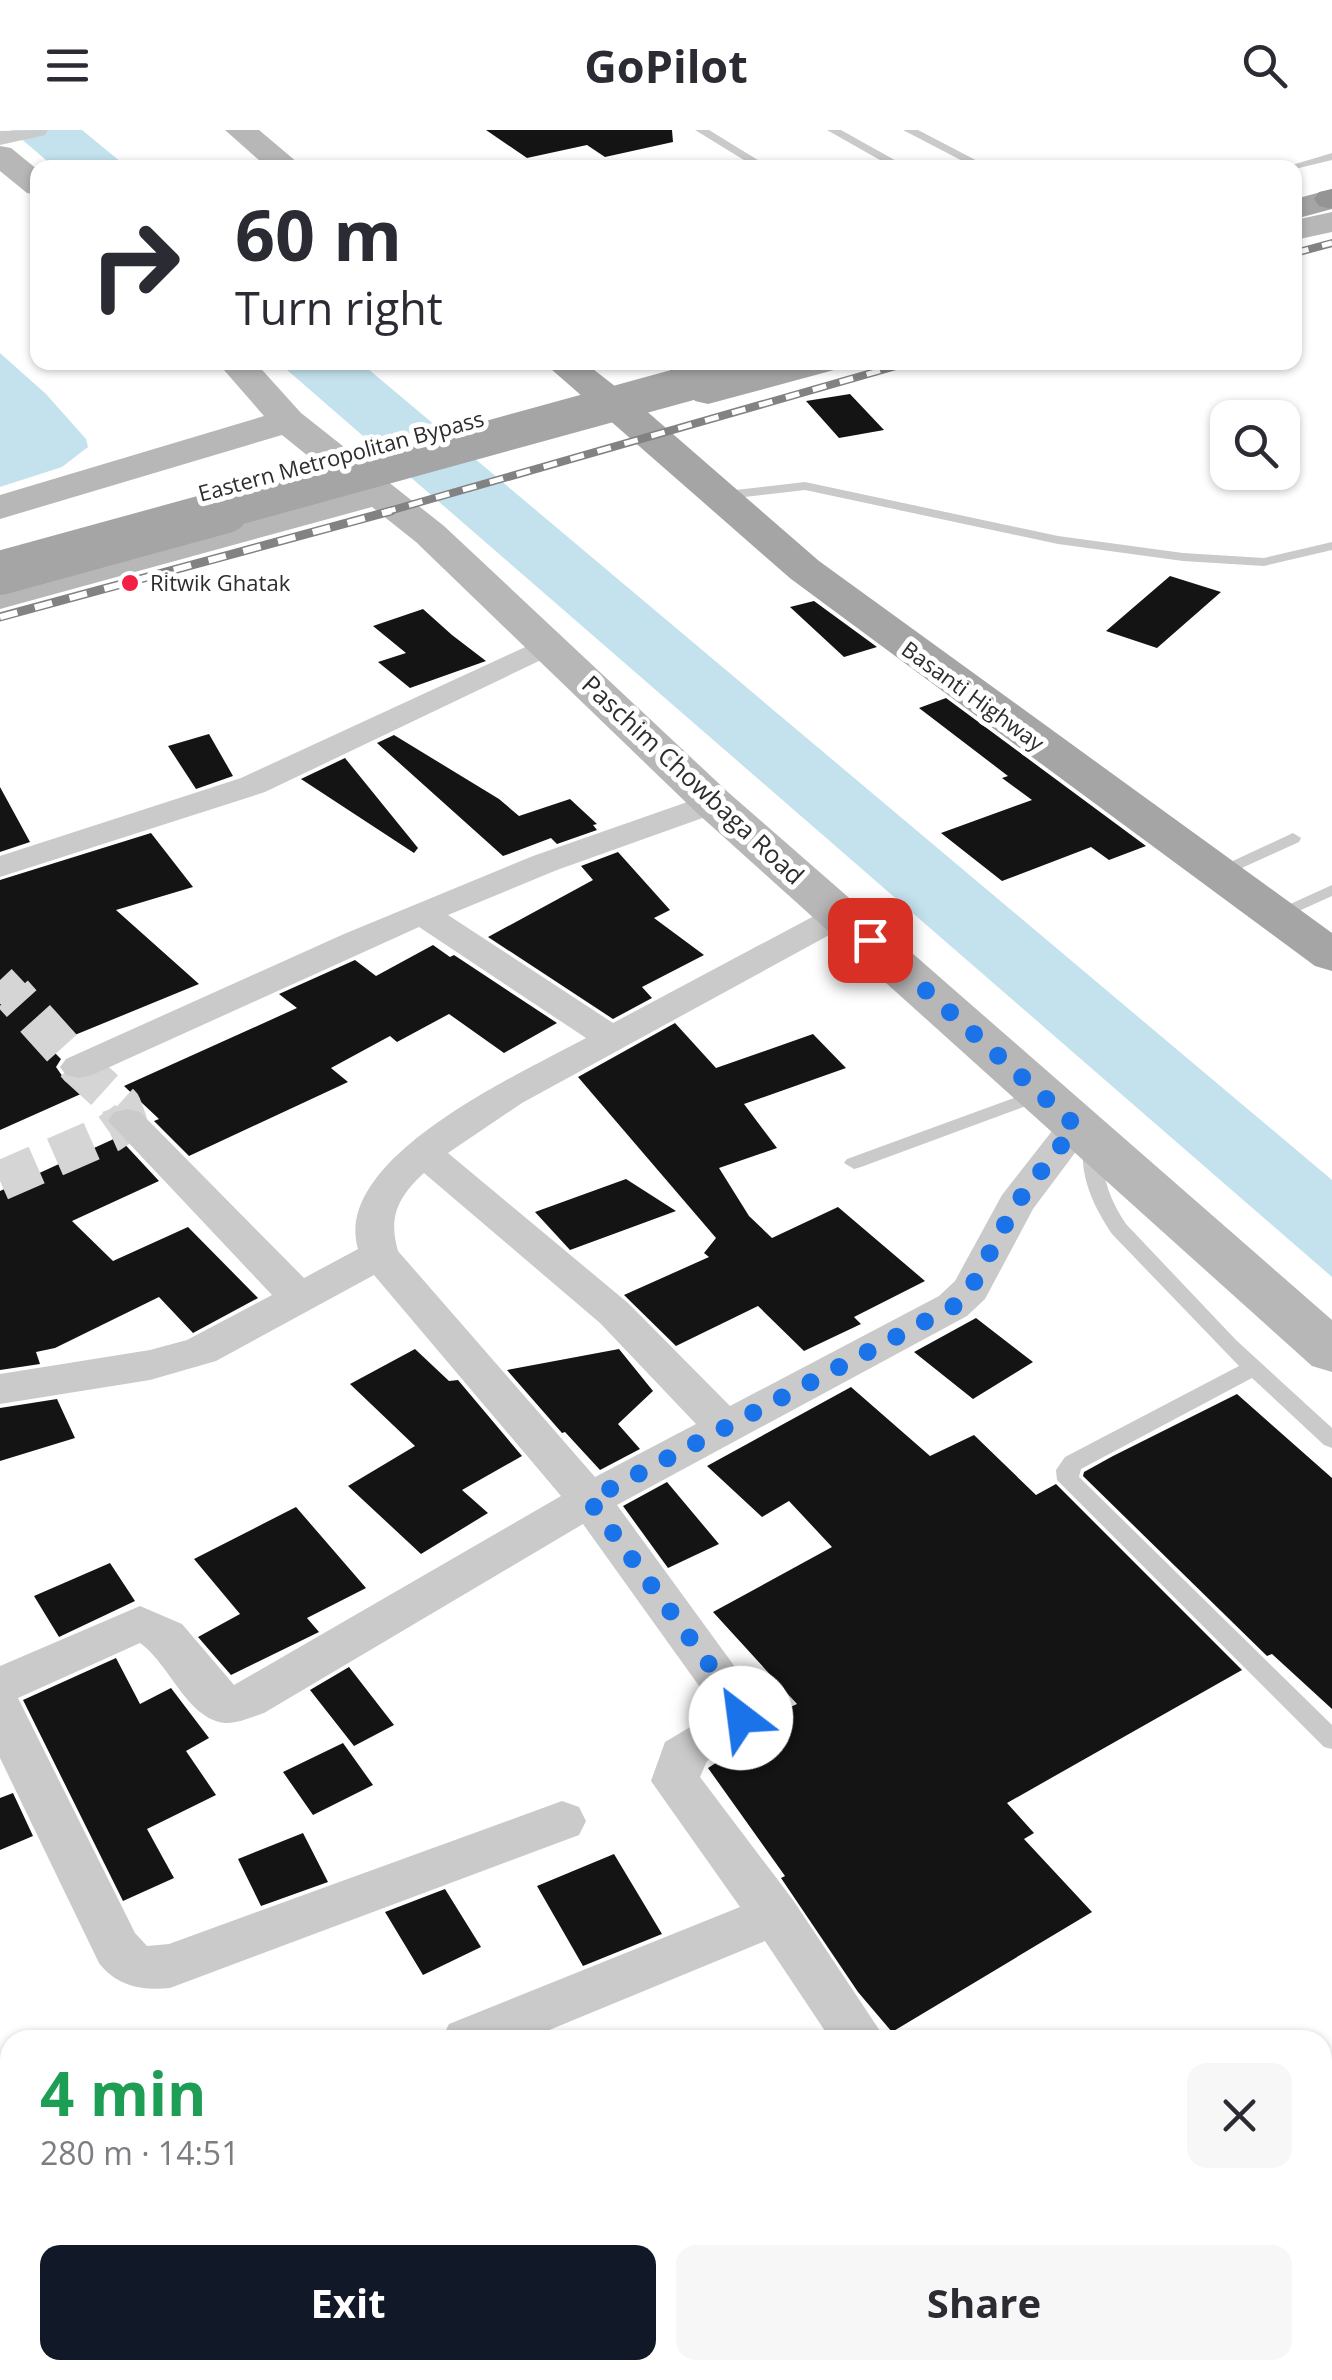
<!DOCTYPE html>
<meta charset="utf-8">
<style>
:root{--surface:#fff;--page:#f7f7f7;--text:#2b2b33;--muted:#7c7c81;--accent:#111827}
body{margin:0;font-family:"Open Sans",sans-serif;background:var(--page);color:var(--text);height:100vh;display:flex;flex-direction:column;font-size:38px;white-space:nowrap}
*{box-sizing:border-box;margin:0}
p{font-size:32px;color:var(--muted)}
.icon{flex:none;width:55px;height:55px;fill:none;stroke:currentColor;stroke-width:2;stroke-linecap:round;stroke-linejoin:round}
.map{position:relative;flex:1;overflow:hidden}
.details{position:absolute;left:0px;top:1900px;width:1332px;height:350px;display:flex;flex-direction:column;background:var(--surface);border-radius:30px 30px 0 0;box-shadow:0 2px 8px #0004}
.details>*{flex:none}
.guide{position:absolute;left:30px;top:30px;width:1272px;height:210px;border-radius:20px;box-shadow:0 2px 8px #0004;background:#fff;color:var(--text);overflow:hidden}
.controls{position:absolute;left:1210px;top:270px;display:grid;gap:20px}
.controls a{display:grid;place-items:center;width:90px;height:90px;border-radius:20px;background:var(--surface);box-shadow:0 2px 8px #0004;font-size:50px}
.pin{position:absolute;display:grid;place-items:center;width:85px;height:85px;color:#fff;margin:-42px;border-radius:20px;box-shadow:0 5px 15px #0006}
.me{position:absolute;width:110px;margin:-55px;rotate:330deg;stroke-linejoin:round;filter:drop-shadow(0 0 8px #0008)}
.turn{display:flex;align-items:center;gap:35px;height:210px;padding:0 40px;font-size:45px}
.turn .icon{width:130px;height:130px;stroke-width:2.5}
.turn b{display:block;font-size:70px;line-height:85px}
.round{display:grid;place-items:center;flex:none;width:105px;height:105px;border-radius:20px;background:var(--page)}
.overview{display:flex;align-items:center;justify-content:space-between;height:170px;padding:0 40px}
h1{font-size:60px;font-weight:700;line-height:75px;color:#1e9e55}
.button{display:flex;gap:20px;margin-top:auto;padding:20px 40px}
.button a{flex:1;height:115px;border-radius:20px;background:var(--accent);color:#fff;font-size:40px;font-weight:700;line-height:115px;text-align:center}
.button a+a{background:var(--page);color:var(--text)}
header{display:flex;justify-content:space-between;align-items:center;height:130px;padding:0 40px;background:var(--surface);font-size:45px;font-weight:700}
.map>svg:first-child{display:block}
.water{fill:#c3e2ee}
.building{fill:#141414}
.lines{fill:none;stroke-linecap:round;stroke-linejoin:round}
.street-tunnel-far1{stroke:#d5d5d5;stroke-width:32;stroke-dasharray:32 16;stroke-linecap:butt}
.street-tunnel{stroke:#d5d5d5;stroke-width:40;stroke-dasharray:40 20;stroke-linecap:butt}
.lane{fill:#cacaca;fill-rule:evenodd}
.street{fill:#cacaca;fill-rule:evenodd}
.secondary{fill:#b7b7b7;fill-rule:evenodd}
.primary{fill:#a5a5a5;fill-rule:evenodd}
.highway{fill:#949494;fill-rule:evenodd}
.rail-far1-casing{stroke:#828282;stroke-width:8}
.rail-casing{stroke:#828282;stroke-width:9}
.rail-far1{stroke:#fff;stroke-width:5;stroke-dasharray:14;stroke-linecap:butt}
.rail{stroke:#fff;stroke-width:6;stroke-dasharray:18;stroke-linecap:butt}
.primary-bridge-far1{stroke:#a5a5a5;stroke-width:35}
.primary-bridge{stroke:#a5a5a5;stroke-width:44}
.route{stroke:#1a73e8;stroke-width:18;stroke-dasharray:0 32.4}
.poi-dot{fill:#f41f45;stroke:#fff;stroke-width:4}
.labels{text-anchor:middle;stroke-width:10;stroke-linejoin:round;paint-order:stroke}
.far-street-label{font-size:22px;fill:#2d2d2d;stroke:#fff}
.far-poi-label{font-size:22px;fill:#2d2d2d;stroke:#fff;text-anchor:start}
.street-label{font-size:25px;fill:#2d2d2d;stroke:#fff}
</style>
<header><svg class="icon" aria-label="menu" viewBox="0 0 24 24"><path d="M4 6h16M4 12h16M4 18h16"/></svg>GoPilot<svg class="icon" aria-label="search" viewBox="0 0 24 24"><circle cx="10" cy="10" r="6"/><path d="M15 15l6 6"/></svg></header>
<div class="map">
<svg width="1332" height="2250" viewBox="0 0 1332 2250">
<rect width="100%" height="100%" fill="#fff"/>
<path class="water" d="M 11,0 L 82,0 L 127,37 L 54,37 Z
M 0,223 L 46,264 L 86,309 L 88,317 L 62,337 L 0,357 Z
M 279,233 L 361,233 L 1332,1050 L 1332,1147 Z"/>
<path class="building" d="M 486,0 L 672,0 L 673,12 L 605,27 L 587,15 L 527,28 Z
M 850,264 L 884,300 L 839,308 L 806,271 Z
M 1170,446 L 1221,462 L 1157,518 L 1106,501 Z
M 814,471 L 877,517 L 844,527 L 790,477 Z
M 423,479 L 452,505 L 486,531 L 410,558 L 378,532 L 406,523 L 373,496 Z
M 946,568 L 1146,716 L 1109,730 L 1091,717 L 1002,751 L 941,703 L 1032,670 L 1002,648 L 1008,646 L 919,578 Z
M 209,604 L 233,646 L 196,659 L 168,616 Z
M 394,605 L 499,669 L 519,686 L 570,669 L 597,694 L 593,695 L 597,700 L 557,714 L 551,708 L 503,726 L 377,613 Z
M 345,628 L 418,718 L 414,723 L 301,649 Z
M 0,657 L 30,712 L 0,722 Z
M 151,703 L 193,757 L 116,780 L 199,854 L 48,916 L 61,929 L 56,937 L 63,947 L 83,951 L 92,959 L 0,1000 L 0,750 Z
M 618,722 L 670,780 L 654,788 L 704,825 L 642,857 L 652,868 L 613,889 L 488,807 L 593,750 L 581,736 Z
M 433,815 L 450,827 L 454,825 L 557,893 L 504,923 L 449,884 L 397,912 L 390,906 L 331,938 L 348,952 L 189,1026 L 154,991 L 159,989 L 124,956 L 297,878 L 279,864 L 355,830 L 376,846 Z
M 675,893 L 716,938 L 813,904 L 846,938 L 744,974 L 777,1018 L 719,1038 L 749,1086 L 772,1108 L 838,1077 L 925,1151 L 854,1187 L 861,1194 L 804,1221 L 758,1176 L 676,1216 L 624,1165 L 709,1127 L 704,1123 L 716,1108 L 578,947 Z
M 118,1007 L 159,1051 L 72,1091 L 113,1131 L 188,1097 L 258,1168 L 193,1203 L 159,1167 L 55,1218 L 36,1222 L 40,1234 L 0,1240 L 0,1061 Z
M 626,1049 L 676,1081 L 570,1120 L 535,1082 Z
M 976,1188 L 1033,1232 L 973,1269 L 914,1222 Z
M 415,1219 L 449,1251 L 458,1250 L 522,1326 L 462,1360 L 488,1383 L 421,1424 L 348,1356 L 415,1316 L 350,1254 Z
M 619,1219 L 653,1261 L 618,1294 L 640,1319 L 600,1340 L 565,1302 L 562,1303 L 507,1240 Z
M 851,1257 L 930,1326 L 974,1305 L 1036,1365 L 1056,1354 L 1242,1540 L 1007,1673 L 1034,1703 L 1024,1709 L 1092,1782 L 892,1902 L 858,1862 L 781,1748 L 785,1746 L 708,1638 L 760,1604 L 766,1588 L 797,1574 L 713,1482 L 832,1417 L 789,1371 L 762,1387 L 707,1336 Z
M 1237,1264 L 1332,1348 L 1332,1579 L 1272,1524 L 1267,1526 L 1083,1346 L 1084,1342 L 1113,1326 Z
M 57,1269 L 75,1308 L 0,1331 L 0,1278 Z
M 667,1352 L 719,1414 L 668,1438 L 623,1376 Z
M 296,1377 L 366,1458 L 307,1488 L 319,1502 L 231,1545 L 198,1507 L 240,1484 L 194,1429 Z
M 110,1433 L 135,1471 L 59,1507 L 34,1466 Z
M 116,1528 L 140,1574 L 171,1558 L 209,1608 L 186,1621 L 216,1665 L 147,1699 L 174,1748 L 123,1771 L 23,1570 Z
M 349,1537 L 394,1595 L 354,1616 L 310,1560 Z
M 343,1613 L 373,1655 L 313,1685 L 283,1642 Z
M 13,1663 L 33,1706 L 0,1720 L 0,1668 Z
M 303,1703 L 328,1752 L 261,1776 L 238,1729 Z
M 614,1724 L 662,1804 L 583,1836 L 537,1756 Z
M 445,1759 L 481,1817 L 423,1845 L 385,1782 Z"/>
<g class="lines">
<path class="street-tunnel-far1" d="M 0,850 L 15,866"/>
<path class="street-tunnel" d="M 0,1051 L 110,1003 L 127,991 L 121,975 L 79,937 L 13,864"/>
<path class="lane" d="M 695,0 L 709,0 L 771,38 L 757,38 Z
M 827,0 L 841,0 L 909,38 L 894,38 Z
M 903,0 L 918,0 L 991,38 L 976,38 Z
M 1332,23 L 1332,30 L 1295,39 L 1282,38 Z
M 805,352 L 1058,406 L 1183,423 L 1264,428 L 1332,412 L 1332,420 L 1264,436 L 1183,431 L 1058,414 L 805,360 L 718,370 L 711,366 L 718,362 Z
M 1293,703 L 1301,708 L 1299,712 L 1222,747 L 1216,748 L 1207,743 Z
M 1332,755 L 1332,766 L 1281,789 L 1275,790 L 1266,785 Z
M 1041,958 L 1048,960 L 1050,964 L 1048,968 L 861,1037 L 854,1039 L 844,1033 L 847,1029 Z
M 1093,1007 L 1103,1013 C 1100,1043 1109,1069 1126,1094 L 1236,1210 L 1332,1298 L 1332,1318 L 1324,1315 L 1252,1248 L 1081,1339 L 1079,1347 L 1332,1595 L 1332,1619 L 1324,1617 L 1057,1350 L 1056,1340 L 1065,1327 L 1239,1236 L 1112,1104 C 1093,1075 1080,1048 1083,1013 Z"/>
<path class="street" d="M 48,0 L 45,5 L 0,15 L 0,1 Z
M 549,506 L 560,509 L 564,515 L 560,521 L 265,662 L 0,747 L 0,726 L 241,648 Z
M 713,663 L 725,666 L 729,673 L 725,680 L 557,740 L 448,785 L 613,893 L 829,778 L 841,775 L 853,778 L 858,785 L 853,792 L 522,973 L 448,1023 L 628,1173 L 730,1276 L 939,1166 L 955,1151 L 1002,1065 L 1063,987 L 1076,984 L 1089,987 L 1095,996 L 1033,1079 L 985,1169 L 967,1186 L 617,1375 L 765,1578 L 758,1601 L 707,1631 L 700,1647 L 793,1770 L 886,1910 L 831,1910 L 765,1811 L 525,1910 L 441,1910 L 449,1894 L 740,1777 L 651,1651 L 665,1612 L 717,1581 L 583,1394 L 264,1583 C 252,1587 237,1594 225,1593 C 187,1589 169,1533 140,1513 L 18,1568 L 135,1803 L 147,1816 L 169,1814 L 562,1671 L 579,1677 L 586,1691 L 579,1705 L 170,1858 C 143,1861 116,1856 99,1833 L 0,1628 L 0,1536 L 140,1476 L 182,1494 L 234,1555 L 561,1366 L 374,1145 L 216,1231 L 150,1250 L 0,1274 L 0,1244 L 150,1220 L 187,1210 L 272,1165 L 108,991 L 114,982 L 127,979 L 140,982 L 304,1148 L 358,1119 C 331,1028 520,944 586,908 L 419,797 L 92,945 L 79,948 L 66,945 L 60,937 L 66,929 L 344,804 L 533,726 ZM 424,1043 L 600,1193 L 696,1294 L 595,1347 L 398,1121 C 388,1087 398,1067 424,1043 Z
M 102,2240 L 170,2240 L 165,2250 L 97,2250 Z
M 1082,2240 L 1143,2240 L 1148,2250 L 1087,2250 Z"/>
<path class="secondary" d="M 225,0 L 259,0 L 304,38 L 268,38 Z
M 0,16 L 11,18 L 38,40 L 38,65 L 27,63 L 0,41 Z
M 1332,82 L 1332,102 L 1295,110 L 1295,90 Z
M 217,232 L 255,232 L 301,283 L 444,396 L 729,663 L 1332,1190 L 1332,1242 L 1312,1236 L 697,683 L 416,412 L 372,377 L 0,479 L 0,454 L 349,359 L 282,305 L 0,389 L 0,365 L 264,286 Z"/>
<path class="primary" d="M 1332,59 L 1332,79 L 1295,89 L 1295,69 Z
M 543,232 L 584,232 L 643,278 L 819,431 L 1332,803 L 1332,841 L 1315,836 L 791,449 Z
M 779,232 L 839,232 L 834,240 L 708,274 L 695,271 L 690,263 L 695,255 Z"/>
<path class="highway" d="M 1332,59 L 1332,79 L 1319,76 L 1314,69 L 1319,62 Z"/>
<g class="rail-far1-casing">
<path id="rail-far1" d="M 1295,123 L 1332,113
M 382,383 L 910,232"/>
</g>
<g class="rail-casing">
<path id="rail" d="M 0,487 L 391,381"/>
</g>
<use href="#rail-far1" class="rail-far1"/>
<use href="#rail" class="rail"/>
<path class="primary-bridge-far1" d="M 217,383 L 766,232"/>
<path class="primary-bridge" d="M 0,443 L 226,381"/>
</g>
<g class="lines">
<path class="route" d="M 741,1588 L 741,1578 L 589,1370 L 954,1176 L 971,1158 L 1016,1074 L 1076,996 L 870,810"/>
</g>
<circle class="poi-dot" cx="130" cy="453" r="10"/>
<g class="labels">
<g class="far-street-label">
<text transform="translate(341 326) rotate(-15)" y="8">Eastern Metropolitan Bypass</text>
<text transform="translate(973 566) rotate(36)" y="8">Basanti Highway</text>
</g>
<g class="far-poi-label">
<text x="150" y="461">Ritwik Ghatak</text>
</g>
<g class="street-label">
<text transform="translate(693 650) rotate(43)" y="9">Paschim Chowbaga Road</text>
</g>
</g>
</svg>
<div class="controls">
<a><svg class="icon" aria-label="search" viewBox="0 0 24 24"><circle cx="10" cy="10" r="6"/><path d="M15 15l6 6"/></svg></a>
</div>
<div class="pin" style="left:870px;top:810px;background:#d93025"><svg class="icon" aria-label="arrive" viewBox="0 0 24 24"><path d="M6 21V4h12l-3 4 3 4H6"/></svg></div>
<svg class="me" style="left:741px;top:1588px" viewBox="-20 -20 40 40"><circle r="19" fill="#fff"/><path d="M0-13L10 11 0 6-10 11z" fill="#1a73e8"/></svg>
<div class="guide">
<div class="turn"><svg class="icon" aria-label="right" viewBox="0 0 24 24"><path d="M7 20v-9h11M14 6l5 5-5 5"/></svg><div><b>60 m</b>Turn right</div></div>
</div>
<section class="details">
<div class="overview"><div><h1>4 min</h1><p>280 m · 14:51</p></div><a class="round"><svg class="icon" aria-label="close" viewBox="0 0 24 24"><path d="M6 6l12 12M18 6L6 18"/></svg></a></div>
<div class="button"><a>Exit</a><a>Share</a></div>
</section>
</div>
